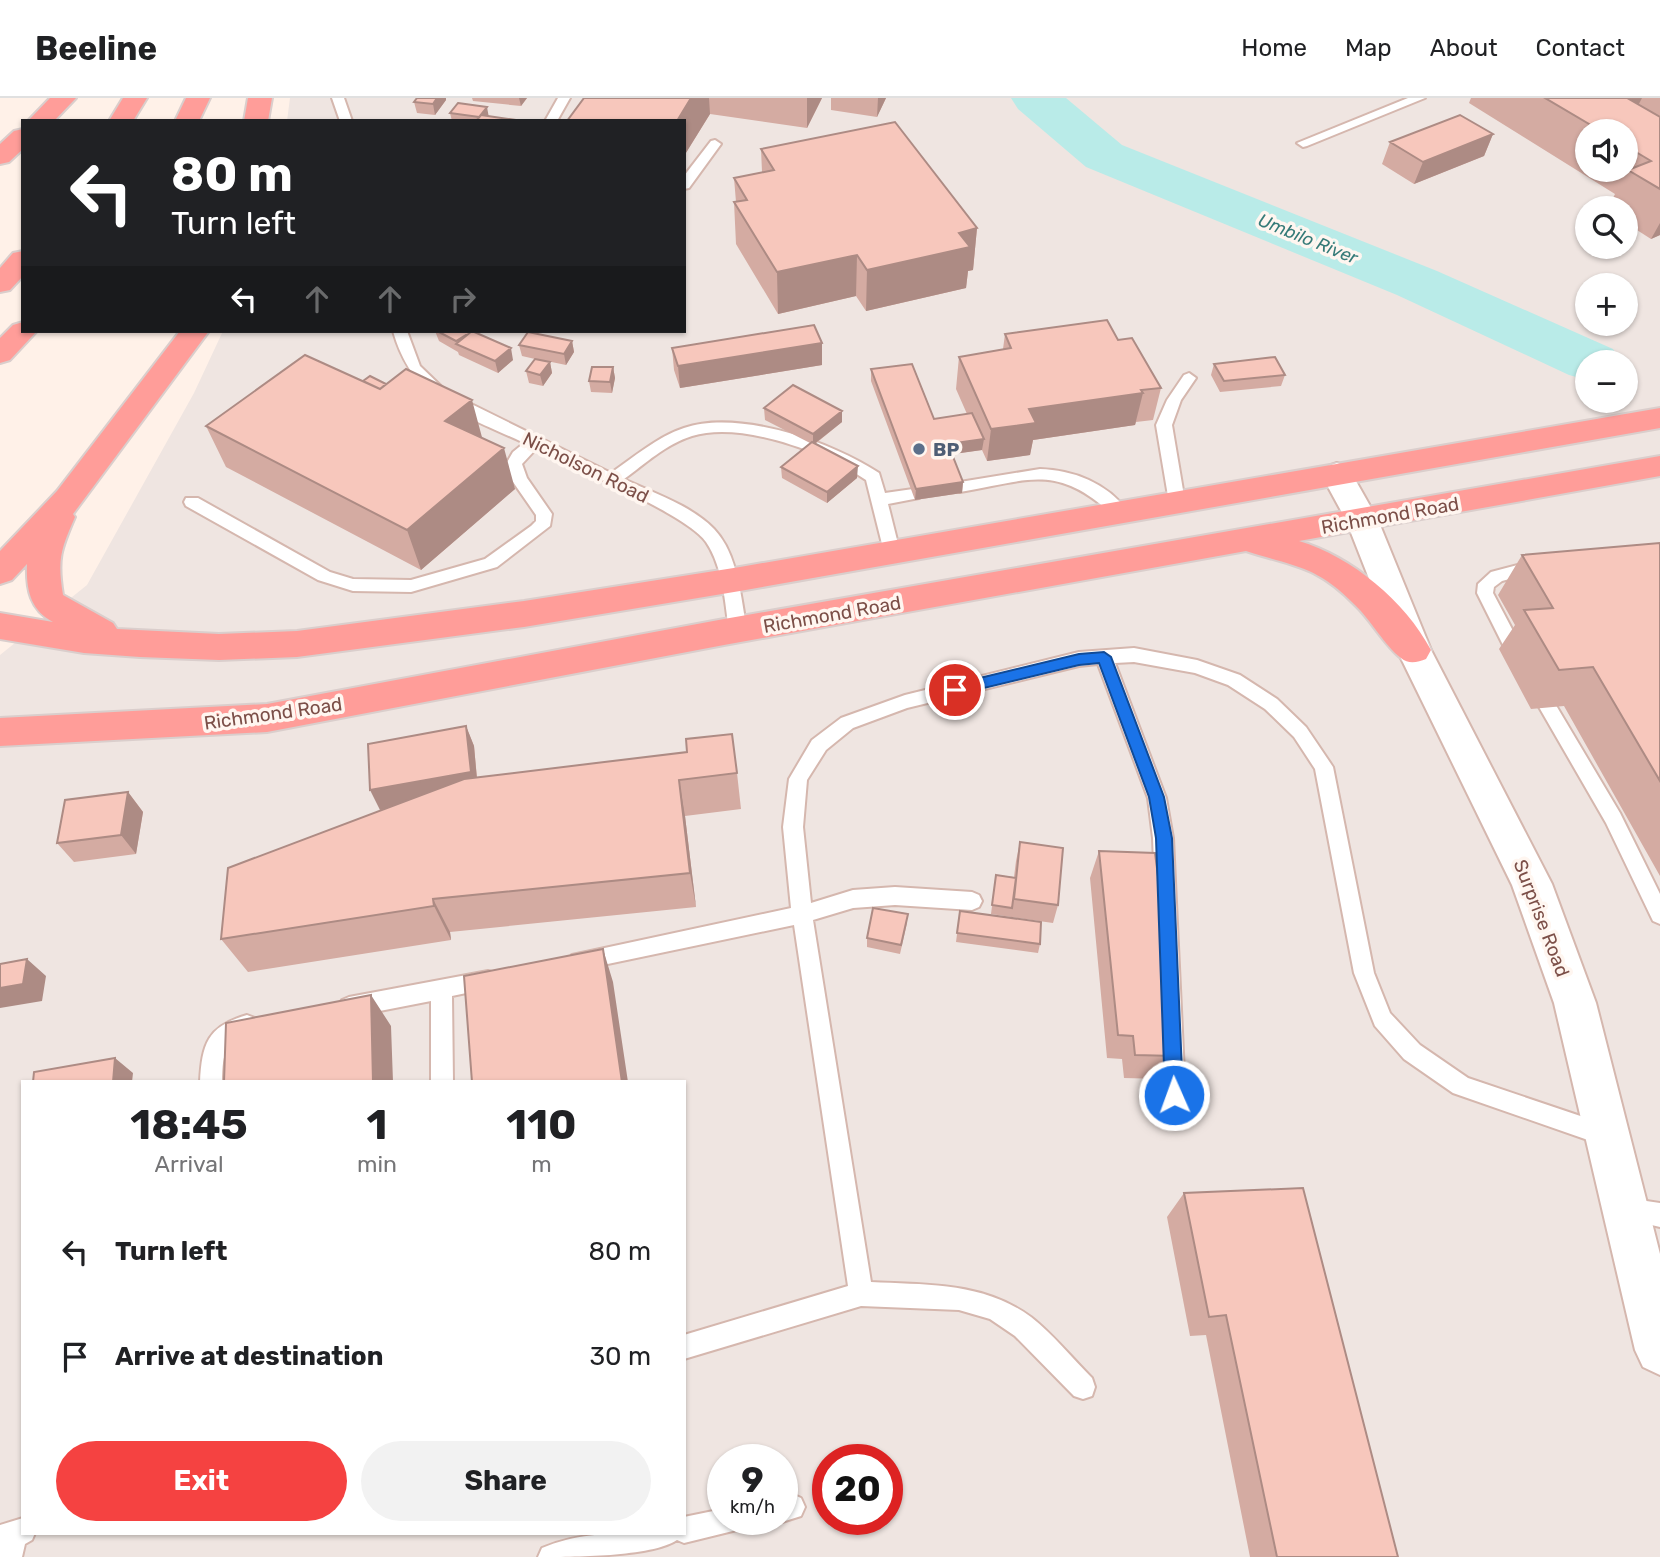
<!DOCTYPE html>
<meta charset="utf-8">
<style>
:root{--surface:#fff;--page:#f2f2f2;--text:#202124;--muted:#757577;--line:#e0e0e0;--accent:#f54241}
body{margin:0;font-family:Rubik,sans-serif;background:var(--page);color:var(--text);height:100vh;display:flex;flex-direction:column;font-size:26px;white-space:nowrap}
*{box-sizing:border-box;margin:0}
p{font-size:23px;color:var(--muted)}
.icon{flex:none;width:38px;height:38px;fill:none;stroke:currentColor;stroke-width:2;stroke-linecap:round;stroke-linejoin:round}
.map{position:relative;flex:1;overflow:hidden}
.sheet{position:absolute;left:21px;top:982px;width:665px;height:455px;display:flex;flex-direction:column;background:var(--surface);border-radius:0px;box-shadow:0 2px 5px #0004}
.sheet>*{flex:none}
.top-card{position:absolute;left:21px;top:21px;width:665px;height:214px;border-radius:0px;box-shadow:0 2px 5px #0004;background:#202124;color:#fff;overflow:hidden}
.controls{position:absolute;left:1575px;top:21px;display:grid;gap:14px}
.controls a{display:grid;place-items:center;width:63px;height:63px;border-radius:50%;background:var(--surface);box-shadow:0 2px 5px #0004;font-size:35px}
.speed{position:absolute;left:707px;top:1346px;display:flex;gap:14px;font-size:35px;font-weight:700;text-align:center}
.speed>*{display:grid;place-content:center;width:91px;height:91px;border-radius:50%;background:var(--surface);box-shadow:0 2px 5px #0004;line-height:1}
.speed small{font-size:18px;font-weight:400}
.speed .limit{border:10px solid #d22;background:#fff;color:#111}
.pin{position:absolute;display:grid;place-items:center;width:60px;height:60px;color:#fff;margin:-30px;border:4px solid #fff;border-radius:50%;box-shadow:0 2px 7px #0007}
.me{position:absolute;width:77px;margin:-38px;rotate:358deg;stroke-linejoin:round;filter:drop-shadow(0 0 5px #0008)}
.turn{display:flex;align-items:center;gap:24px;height:147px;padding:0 35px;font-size:32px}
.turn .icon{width:91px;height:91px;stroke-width:2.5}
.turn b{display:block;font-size:49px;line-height:60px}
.lanes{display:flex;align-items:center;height:66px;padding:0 35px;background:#0003;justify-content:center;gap:35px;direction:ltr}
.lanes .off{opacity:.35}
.eta{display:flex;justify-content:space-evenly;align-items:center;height:119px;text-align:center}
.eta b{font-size:42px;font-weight:700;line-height:49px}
.button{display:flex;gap:14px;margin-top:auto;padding:14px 35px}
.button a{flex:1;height:80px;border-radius:42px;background:var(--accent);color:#fff;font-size:28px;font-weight:700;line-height:80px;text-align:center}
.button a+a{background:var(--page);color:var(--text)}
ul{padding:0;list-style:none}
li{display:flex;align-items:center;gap:21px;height:105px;padding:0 35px}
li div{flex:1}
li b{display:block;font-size:26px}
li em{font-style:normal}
header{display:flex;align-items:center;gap:42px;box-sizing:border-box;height:98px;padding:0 35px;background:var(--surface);border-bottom:2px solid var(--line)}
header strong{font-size:33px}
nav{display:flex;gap:38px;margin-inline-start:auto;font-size:24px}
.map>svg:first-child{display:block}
.industrial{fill:#efe5e1;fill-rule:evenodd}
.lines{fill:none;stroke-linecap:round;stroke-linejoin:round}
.river{fill:#b9ebe8;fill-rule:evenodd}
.lane-casing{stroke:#d5b7ae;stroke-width:4}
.street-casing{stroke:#d5b7ae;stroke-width:4}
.highway-casing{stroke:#dacecc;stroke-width:4}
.lane{fill:#fff;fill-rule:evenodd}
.street{fill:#fff;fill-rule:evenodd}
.highway{fill:#ff9d99;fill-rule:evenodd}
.wall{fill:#d4aba2;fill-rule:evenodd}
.shaded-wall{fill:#ad8b84}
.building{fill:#f7c7bc;stroke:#ad8b84;stroke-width:2}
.route{fill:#1a73e8;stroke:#114b97;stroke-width:2}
.service-dot{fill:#5c6f8a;stroke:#fff6f0;stroke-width:2.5}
.labels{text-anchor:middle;stroke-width:7;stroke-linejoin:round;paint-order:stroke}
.far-water-label{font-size:18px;font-style:italic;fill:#367b78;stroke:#fff6f0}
.service-label{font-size:19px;font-weight:bold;fill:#4e5e75;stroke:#fff6f0;text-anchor:start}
.street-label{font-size:19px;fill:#7c4f48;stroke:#fff6f0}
</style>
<header>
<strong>Beeline</strong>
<nav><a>Home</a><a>Map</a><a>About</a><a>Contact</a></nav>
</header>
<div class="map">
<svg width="1660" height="1459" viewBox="0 0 1660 1459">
<rect width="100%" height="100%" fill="#fff1e8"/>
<path class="industrial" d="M 290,0 L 1660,0 L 1660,1459 L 0,1459 L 0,557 L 87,487 L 194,295 L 223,233 L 684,233 L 684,23 L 287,23 ZM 1587,33 L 1626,33 L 1626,72 L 1587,72 ZM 1587,110 L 1626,110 L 1626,149 L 1587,149 ZM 1587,187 L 1626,187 L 1626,226 L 1587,226 ZM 1587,264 L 1626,264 L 1626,303 L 1587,303 ZM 23,984 L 684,984 L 684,1435 L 23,1435 ZM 723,1362 L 782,1362 L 782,1421 L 723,1421 ZM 828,1362 L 887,1362 L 887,1421 L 828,1421 Z"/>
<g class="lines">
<path class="river" d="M 1011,0 L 1066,0 L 1122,47 L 1437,173 L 1613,251 L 1621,264 L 1587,264 L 1587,282 L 1569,277 L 1397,197 L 1086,69 L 1018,11 Z"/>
<g class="lane-casing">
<path id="lane" d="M 332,0 L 344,0 L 352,23 L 340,23 Z
M 558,0 L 570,0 L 557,23 L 545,23 Z
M 1408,0 L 1425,0 L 1307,48 L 1303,49 L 1297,45 Z
M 715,42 L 721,46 L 689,90 L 684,91 L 684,78 L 711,43 Z
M 393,233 L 407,233 L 420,268 L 447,294 L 611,375 C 634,359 657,339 684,330 C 739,311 832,344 879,375 L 885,395 L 913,391 L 921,396 L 919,400 L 888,406 L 900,454 L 892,460 L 884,454 L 866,382 C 824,354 742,323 692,338 C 666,346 645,366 624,381 C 653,395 691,407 714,431 C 738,456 741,500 747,533 L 744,538 L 732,538 L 729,533 C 725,504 723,469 706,444 C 688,417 571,368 536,351 L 522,366 L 527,380 L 552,416 L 550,428 L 497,469 L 411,494 L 353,493 L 318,482 L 186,408 L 184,404 L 186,400 L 198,400 L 330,474 L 353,481 L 411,482 L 485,461 L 531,428 L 536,423 L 536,417 L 511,381 L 506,366 L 513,354 L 524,345 C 463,316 413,304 393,233 Z
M 1189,275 L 1196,280 L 1181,302 L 1172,327 L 1185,404 L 1177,409 L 1169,404 L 1156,327 L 1167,302 L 1184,277 Z
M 1040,371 C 1073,372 1108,385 1128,414 L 1120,420 L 1114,418 C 1057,365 1030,382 960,394 L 952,389 L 960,384 Z
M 1537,462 L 1543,464 L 1545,468 L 1543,472 L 1502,483 L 1494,489 L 1493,495 L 1522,550 L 1519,555 L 1507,555 L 1477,495 L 1478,486 L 1491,474 Z
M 1134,550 L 1197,562 L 1240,577 L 1277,601 L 1306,629 L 1333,669 L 1374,875 L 1390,915 L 1420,947 L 1468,980 L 1616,1030 L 1619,1038 L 1616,1046 L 1608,1049 L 1453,995 L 1404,961 L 1375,928 L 1354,875 L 1315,671 L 1294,639 L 1265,611 L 1228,587 L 1195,575 L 1134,564 L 1115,565 L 1166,700 L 1173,740 L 1185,997 L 1182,1004 L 1174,1007 L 1166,1004 L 1163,997 L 1153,740 L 1148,700 L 1098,566 L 1079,568 L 907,610 L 853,630 L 826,652 L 807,682 L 803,729 L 811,805 L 853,792 L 895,789 L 972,794 L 979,797 L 982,803 L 979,809 L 972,812 L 895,807 L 853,810 L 813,822 L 871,1184 C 928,1187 983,1184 1031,1219 C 1053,1236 1072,1260 1092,1280 L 1095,1289 L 1092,1298 L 1083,1301 L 1074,1298 L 1015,1238 L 990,1221 L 959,1212 L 861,1208 L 684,1261 L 684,1237 L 848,1188 L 794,827 L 579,872 L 572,869 L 569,863 L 572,857 L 791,810 L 783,729 L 789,681 L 812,642 L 841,620 L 905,597 L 1079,554 Z
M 1548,602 L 1554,604 L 1620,715 L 1660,796 L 1660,826 L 1653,823 L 1606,725 L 1539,609 L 1542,604 Z
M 488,873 L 495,875 L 498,882 L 495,889 L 452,898 L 453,984 L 431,984 L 431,903 L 349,919 L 342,916 L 338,909 L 342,902 L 349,899 Z
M 247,917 L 255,920 L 258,927 L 255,934 C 224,945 223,952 222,984 L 200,984 C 202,945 208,928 247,917 Z
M 1626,1100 L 1660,1105 L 1660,1129 L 1618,1119 L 1614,1111 L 1618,1103 Z
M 792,1396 L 801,1400 L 805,1409 L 801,1418 L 782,1424 L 775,1421 L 782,1421 L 782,1398 Z
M 723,1411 L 723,1421 L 749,1421 L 745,1430 L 684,1445 L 677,1442 C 652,1459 571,1459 538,1459 L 542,1450 C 586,1431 637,1435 684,1435 L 684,1419 Z
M 23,1420 L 23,1435 L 35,1435 L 32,1442 L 25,1446 L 22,1459 L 0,1459 L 0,1427 Z"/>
</g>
<g class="street-casing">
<path id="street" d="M 1337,365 L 1348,369 L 1378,422 L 1431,552 L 1552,786 L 1596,905 L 1660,1156 L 1660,1277 L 1643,1269 L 1635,1252 L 1554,905 L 1512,787 L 1397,552 L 1346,422 L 1321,376 L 1326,369 Z"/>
</g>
<g class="highway-casing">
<path id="highway" d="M 50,0 L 76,0 L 54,23 L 28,23 Z
M 123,0 L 147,0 L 133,23 L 109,23 Z
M 186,0 L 210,0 L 199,23 L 175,23 Z
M 248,0 L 272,0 L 268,23 L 244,23 Z
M 23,31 L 23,51 L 9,64 L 0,66 L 0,46 L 14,33 Z
M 23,153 L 23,178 L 10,192 L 0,194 L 0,170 L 13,155 Z
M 23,224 L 23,233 L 37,233 L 10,262 L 0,265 L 0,240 L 13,227 Z
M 180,233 L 209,233 L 73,416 L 75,419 C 61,451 57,461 63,497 L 113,525 L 117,531 L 219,536 L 297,533 L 524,503 L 740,469 L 1660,310 L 1660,330 L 740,493 L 524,529 L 297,559 L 219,562 L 140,559 L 84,555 L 0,541 L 0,515 L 53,524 C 30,512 26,491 27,466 L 12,482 L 0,486 L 0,453 L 57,393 Z
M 1660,358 L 1660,378 L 1299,443 C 1352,459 1405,503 1431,552 L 1426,561 C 1418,564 1409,567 1401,560 C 1385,548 1371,522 1355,507 C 1316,467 1295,469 1246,453 L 724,547 L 267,634 L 0,648 L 0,620 L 267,606 L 724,521 Z"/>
</g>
<use href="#lane" class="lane"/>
<use href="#street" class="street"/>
<use href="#highway" class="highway"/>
</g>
<path class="wall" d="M 472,0 L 527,0 L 521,8 L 473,3 Z
M 584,0 L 822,0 L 807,30 L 710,16 L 684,58 L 684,23 Z
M 831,0 L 886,0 L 877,19 L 831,12 Z
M 1471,0 L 1660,0 L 1660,137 L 1651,141 L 1626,125 L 1626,110 L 1608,110 L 1615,96 L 1469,5 ZM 1587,33 L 1626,33 L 1626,72 L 1587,72 Z
M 446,2 L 435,17 L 417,15 L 414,4 Z
M 450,15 L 489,18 L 516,23 L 452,23 Z
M 1493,36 L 1484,58 L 1414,86 L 1382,66 L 1390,44 Z
M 761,51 L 977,130 L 973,172 L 968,173 L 966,190 L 866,213 L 856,198 L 778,216 L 736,146 L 734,104 L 736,104 L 734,80 L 762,74 Z
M 435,233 L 469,235 L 469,236 L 513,262 L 498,275 L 459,257 L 458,254 L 439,243 Z
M 1005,236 L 1118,242 L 1161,290 L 1153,322 L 1136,324 L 1135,327 L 1033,342 L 1030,357 L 987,363 L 982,352 L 952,356 L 963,384 L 962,395 L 915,402 L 871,283 L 871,271 L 934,321 L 967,316 L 956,291 L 959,259 L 1003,251 Z
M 572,243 L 574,254 L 566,267 L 537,261 L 550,264 L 552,275 L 543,288 L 529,285 L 526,273 L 535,261 L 522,258 L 519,247 Z
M 822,245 L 822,267 L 680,290 L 674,272 L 672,250 Z
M 1214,266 L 1285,277 L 1281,288 L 1220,294 L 1211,277 Z
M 613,269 L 615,280 L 612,295 L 591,294 L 589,283 Z
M 764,310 L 842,324 L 815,346 L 857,380 L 827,405 L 782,380 L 781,369 L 810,345 L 765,322 Z
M 206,328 L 482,340 L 515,391 L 421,472 L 226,369 Z
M 1660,445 L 1660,778 L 1564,608 L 1531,611 L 1499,551 L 1515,527 L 1498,497 L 1522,457 Z
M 466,628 L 474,648 L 477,680 L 737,675 L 741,711 L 685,718 L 696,809 L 450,834 L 451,842 L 248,874 L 221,841 L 386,711 L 380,712 Z
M 128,694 L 143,714 L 136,756 L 74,764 L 57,745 Z
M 1020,744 L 1058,807 L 1053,825 L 991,816 L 996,777 L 1014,779 L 1016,763 Z
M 1099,753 L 1174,902 L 1169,912 L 1175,958 L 1163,981 L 1124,980 L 1122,961 L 1107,960 L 1090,780 Z
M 960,813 L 1040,846 L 1038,855 L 956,844 Z
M 907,825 L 900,856 L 867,849 L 867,840 Z
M 1184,1095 L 1398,1459 L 1250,1459 L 1206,1237 L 1190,1238 L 1167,1119 Z"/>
<path class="shaded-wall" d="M 437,0 L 446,0 L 446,2 L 435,17 L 433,6 Z
M 519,0 L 527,0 L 521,8 Z
M 691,0 L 709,0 L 710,16 L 684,58 L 684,23 L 677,23 Z
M 807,0 L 822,0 L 807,30 Z
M 878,0 L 886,0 L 877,19 Z
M 1617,0 L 1642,0 L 1629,25 Z
M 487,9 L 489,20 L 479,19 Z
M 1493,36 L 1484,58 L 1414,86 L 1423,64 Z
M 1660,125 L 1660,137 L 1651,141 Z
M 977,130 L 973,172 L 968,173 L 966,190 L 866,213 L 867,172 L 959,135 Z
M 857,157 L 856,198 L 778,216 L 777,174 Z
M 572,243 L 574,254 L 566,267 L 564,256 Z
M 822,245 L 822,267 L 680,290 L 678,268 Z
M 511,250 L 513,262 L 498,275 L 495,263 Z
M 550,264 L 552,275 L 543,288 L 540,277 Z
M 613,269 L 615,280 L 612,295 L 610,284 Z
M 1143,295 L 1135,327 L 1033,342 L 1030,357 L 987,363 L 991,331 L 1029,311 Z
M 472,302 L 483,343 L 445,323 Z
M 842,313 L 842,324 L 813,347 L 813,336 Z
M 984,341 L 982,352 L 947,357 L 948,346 Z
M 504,350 L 515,391 L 421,472 L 407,432 Z
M 858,368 L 857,380 L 827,405 L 827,394 Z
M 963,384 L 962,395 L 915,402 L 916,391 Z
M 466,628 L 474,648 L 478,693 L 380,712 L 370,692 Z
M 679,682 L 685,718 L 696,809 L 690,775 Z
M 128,694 L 143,714 L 136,756 L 121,737 Z
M 433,801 L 450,834 L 451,842 L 434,808 Z
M 603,851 L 613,884 L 628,984 L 622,984 Z
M 27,861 L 46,878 L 42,903 L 0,910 L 0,890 Z
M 371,897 L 391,928 L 393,984 L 373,984 Z
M 115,960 L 133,975 L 132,984 L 113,984 Z"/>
<path class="building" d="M 417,0 L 437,0 L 433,6 L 414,4 Z
M 584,0 L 691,0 L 677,23 L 567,23 Z
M 1545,0 L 1627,0 L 1660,19 L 1660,91 L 1628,72 L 1651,63 L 1626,48 L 1626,33 L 1601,33 Z
M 458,5 L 487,9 L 479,19 L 450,15 Z
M 481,17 L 516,22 L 476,23 Z
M 1460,17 L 1493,36 L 1423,64 L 1390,44 Z
M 895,24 L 977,130 L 959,135 L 970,149 L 867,172 L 857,157 L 777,174 L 734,104 L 747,102 L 734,80 L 774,72 L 761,51 Z
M 1107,222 L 1118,242 L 1132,240 L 1161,290 L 1141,292 L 1143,295 L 1029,311 L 1036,325 L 991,331 L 959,259 L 1011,250 L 1005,236 Z
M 814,227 L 822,245 L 678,268 L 672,250 Z
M 437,233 L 465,233 L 469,235 L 456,243 Z
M 472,233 L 511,250 L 495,263 L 456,246 Z
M 528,234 L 572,243 L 564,256 L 519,247 Z
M 305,257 L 380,291 L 406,271 L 472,302 L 445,323 L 504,350 L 407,432 L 206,328 Z
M 1275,259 L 1285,277 L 1224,283 L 1214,266 Z
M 535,261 L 550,264 L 540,277 L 526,273 Z
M 912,266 L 934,321 L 972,315 L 984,341 L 948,346 L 963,384 L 916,391 L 871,271 Z
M 592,269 L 613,269 L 610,284 L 589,283 Z
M 370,278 L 386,286 L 380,291 L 363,283 Z
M 793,287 L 842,313 L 813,336 L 764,310 Z
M 812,344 L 858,368 L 827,394 L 781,369 Z
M 1660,445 L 1660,683 L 1593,569 L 1559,572 L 1524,512 L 1553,510 L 1522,457 Z
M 466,628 L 471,674 L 370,692 L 368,646 Z
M 732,636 L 737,675 L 679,682 L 690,775 L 433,801 L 434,808 L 221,841 L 228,770 L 464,681 L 687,654 L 686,641 Z
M 128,694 L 121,737 L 57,745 L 65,702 Z
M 1020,744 L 1063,750 L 1058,807 L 1014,801 Z
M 1099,753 L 1155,755 L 1174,902 L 1168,902 L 1175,958 L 1135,957 L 1133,938 L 1118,937 Z
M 996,777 L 1016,780 L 1012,810 L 992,807 Z
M 873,810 L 908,816 L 901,847 L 867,840 Z
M 960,813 L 1041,824 L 1040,846 L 957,835 Z
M 603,851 L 622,984 L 472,984 L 464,878 Z
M 27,861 L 23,886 L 0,890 L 0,866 Z
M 371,897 L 373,984 L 224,984 L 226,925 Z
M 115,960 L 113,984 L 33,984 L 34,974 Z
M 1303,1090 L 1398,1459 L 1277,1459 L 1226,1217 L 1209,1219 L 1184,1095 Z"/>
<path class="route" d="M 1104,554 L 1111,559 L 1164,699 L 1172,740 L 1183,997 L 1180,1003 L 1174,1006 L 1167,1003 L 1165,997 L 1156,740 L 1149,699 L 1099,565 L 1079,567 L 955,597 L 948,592 L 955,586 L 1079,556 Z"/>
<circle class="service-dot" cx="919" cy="351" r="7"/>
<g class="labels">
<g class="far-water-label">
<text transform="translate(1308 141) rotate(22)" y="6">Umbilo River</text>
</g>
<g class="service-label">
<text x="933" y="358">BP</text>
</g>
<g class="street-label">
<text transform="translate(586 369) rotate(26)" y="7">Nicholson Road</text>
<text transform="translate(1390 417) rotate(-10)" y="7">Richmond Road</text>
<text transform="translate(832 516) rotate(-10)" y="7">Richmond Road</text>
<text transform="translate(273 615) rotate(-8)" y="7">Richmond Road</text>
<text transform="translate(1542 820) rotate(69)" y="7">Surprise Road</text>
</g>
</g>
</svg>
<div class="controls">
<a><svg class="icon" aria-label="sound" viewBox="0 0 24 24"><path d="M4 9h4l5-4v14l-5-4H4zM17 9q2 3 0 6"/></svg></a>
<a><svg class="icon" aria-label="search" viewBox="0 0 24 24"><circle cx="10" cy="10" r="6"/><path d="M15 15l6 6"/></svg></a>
<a>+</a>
<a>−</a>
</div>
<div class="speed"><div>9<small>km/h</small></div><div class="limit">20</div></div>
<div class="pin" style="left:955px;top:592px;background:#d93025"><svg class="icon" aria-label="arrive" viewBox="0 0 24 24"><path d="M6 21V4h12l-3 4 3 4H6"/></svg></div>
<svg class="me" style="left:1174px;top:997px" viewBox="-20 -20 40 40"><circle r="17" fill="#1a73e8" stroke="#fff" stroke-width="3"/><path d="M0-11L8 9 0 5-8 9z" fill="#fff"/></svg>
<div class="top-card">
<div class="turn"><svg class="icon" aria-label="left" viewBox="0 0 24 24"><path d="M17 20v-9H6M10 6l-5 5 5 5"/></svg><div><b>80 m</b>Turn left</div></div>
<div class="lanes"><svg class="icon" aria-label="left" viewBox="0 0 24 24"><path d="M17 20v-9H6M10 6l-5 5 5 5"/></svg><svg class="icon off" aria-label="ahead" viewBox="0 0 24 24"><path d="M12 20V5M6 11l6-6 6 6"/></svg><svg class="icon off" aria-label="ahead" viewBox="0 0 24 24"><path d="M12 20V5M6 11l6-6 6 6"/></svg><svg class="icon off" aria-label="right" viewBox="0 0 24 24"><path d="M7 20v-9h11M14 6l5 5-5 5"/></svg></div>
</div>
<section class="sheet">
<div class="eta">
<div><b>18:45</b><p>Arrival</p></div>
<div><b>1</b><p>min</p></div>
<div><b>110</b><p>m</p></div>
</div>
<ul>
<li><svg class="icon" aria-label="left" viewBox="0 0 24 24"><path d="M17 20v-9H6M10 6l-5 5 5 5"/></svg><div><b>Turn left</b></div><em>80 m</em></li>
<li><svg class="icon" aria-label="arrive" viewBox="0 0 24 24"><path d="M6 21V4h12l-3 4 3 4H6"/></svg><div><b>Arrive at destination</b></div><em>30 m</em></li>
</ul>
<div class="button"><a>Exit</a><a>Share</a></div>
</section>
</div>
